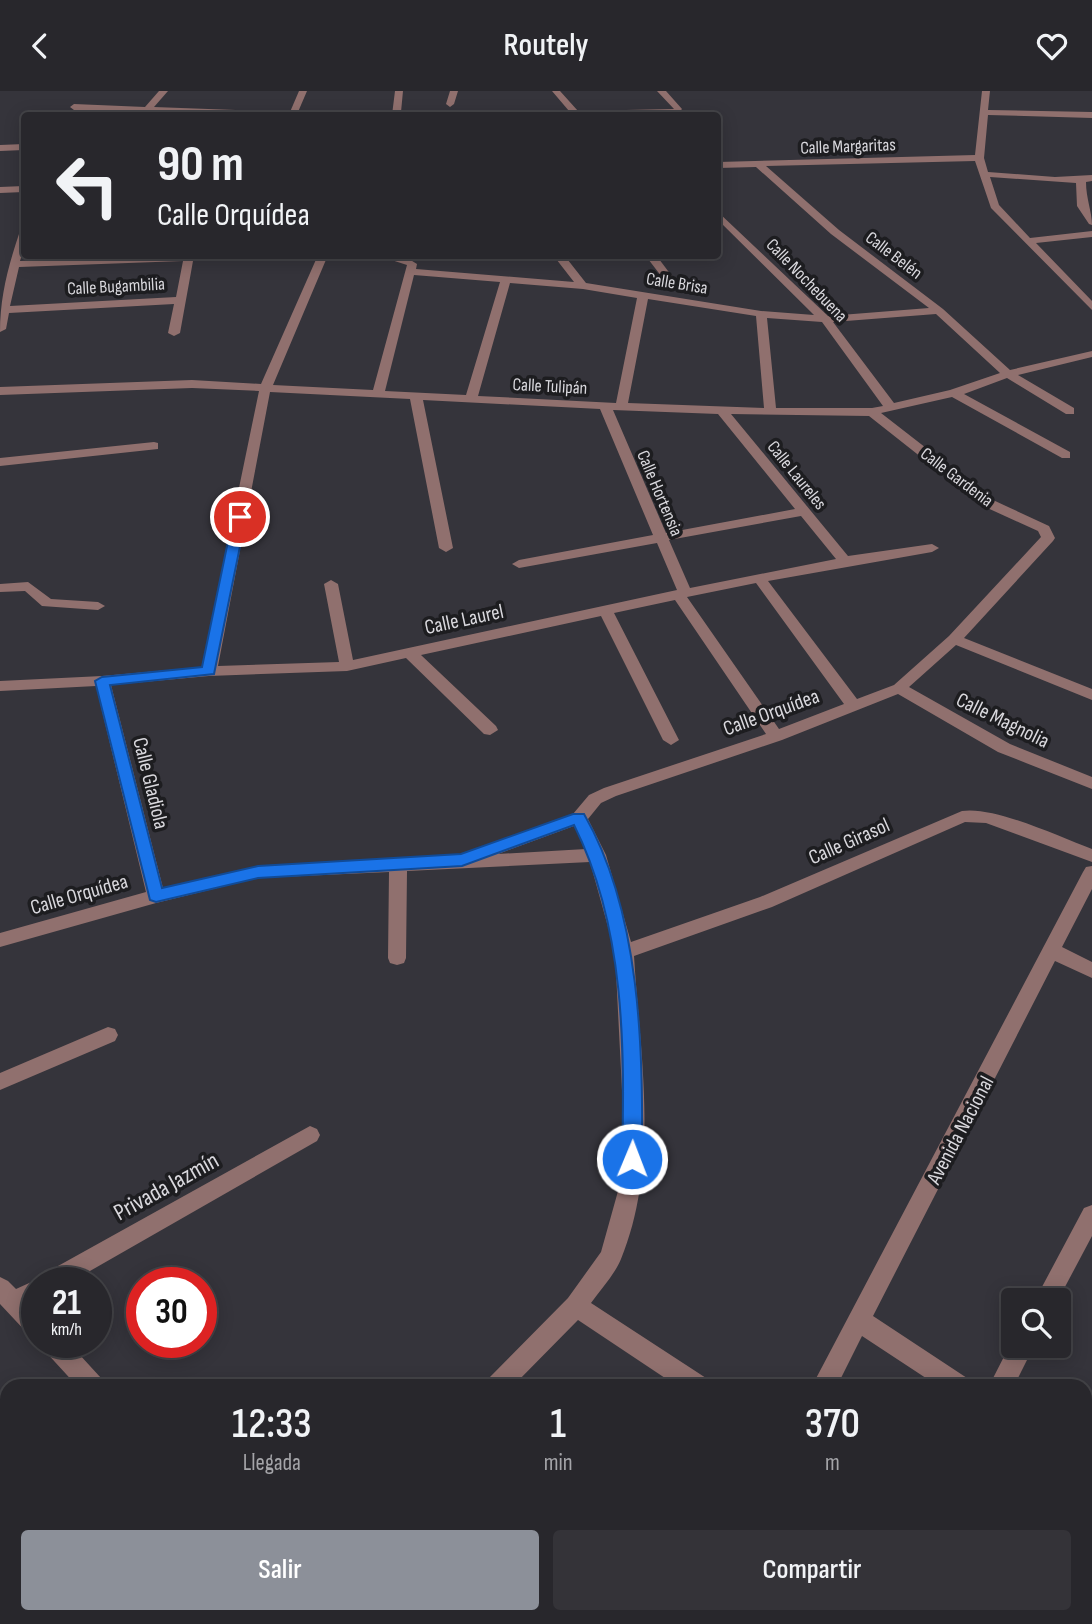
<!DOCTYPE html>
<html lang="es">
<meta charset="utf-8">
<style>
:root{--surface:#28272c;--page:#343338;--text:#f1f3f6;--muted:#a5a5a9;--line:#444448;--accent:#8c9099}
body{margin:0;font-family:"Sofia Sans Condensed",sans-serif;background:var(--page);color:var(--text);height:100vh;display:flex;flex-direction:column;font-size:26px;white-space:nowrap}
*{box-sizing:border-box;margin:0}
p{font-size:23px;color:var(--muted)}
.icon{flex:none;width:38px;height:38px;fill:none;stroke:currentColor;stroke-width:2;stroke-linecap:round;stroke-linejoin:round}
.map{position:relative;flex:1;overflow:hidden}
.details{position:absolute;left:0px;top:1288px;width:1092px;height:245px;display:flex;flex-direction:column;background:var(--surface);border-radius:21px 21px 0 0;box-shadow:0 4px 18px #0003,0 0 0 2px var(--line)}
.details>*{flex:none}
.hud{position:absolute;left:21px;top:21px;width:700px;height:147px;border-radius:7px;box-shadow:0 4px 18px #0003,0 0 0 2px var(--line);background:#28272c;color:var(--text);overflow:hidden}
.buttons{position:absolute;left:1001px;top:1197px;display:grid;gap:14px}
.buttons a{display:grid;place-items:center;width:70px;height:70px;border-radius:7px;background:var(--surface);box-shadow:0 4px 18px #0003,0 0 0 2px var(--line);font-size:35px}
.speed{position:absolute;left:21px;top:1176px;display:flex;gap:14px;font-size:35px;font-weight:700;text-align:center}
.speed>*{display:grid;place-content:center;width:91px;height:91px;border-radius:50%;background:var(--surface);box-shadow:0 4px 18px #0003,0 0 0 2px var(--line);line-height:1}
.speed small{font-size:18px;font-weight:400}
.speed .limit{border:10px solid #d22;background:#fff;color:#111}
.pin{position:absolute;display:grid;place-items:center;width:60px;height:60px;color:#fff;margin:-30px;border:4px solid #fff;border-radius:50%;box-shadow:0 2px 7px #0007}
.me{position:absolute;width:77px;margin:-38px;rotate:1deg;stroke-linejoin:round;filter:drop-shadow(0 0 5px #0008)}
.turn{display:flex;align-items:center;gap:24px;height:147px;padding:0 21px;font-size:32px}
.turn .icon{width:91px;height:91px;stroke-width:2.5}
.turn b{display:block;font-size:49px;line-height:60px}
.eta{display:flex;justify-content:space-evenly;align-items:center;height:119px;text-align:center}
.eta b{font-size:42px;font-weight:600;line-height:49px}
.button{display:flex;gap:14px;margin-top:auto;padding:14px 21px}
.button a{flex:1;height:80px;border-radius:7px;background:var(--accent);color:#fff;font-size:28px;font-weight:600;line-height:80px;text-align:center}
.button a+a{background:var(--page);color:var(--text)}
header{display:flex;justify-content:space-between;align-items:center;height:91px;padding:0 21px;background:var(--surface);font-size:32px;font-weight:600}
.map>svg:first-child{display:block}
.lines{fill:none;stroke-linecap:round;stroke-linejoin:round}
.minor{fill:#90706e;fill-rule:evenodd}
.route{fill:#1a73e8;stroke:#114b97;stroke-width:2}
.labels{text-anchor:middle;stroke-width:7;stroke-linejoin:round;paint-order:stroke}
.far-street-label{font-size:18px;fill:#d9d8dd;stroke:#1d1d20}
.street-label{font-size:21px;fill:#d9d8dd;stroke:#1d1d20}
.near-street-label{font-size:24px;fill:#d9d8dd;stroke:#1d1d20}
</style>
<header><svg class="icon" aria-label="back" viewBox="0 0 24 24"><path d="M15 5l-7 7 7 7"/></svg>Routely<svg class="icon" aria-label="heart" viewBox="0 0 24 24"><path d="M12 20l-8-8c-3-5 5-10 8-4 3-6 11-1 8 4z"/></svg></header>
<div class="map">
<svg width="1092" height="1533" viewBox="0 0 1092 1533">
<rect width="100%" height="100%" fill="#35343b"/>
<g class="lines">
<path class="minor" d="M 159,0 L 168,0 L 154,16 L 290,21 L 299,0 L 307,0 L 298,21 L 312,24 L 74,19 L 70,16 L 74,13 L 145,16 Z
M 395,0 L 403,0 L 401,21 L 569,20 L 552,0 L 560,0 L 578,20 L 674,18 L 657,0 L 666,0 L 682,18 L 677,24 L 392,24 Z
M 450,0 L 458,0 L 454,13 L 450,16 L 446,13 Z
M 982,0 L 990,0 L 988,19 L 1092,21 L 1092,27 L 988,24 L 984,67 L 988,81 L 1055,86 L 1092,84 L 1092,90 L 1086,91 C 1086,107 1092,121 1092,134 L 1089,133 L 1077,115 L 1076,92 L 990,86 L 999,114 L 1030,147 L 1092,140 L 1092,146 L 1036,152 L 1092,210 L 1092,219 L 991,117 L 975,70 L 766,75 L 839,139 L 943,218 L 1010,279 L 1092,260 L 1092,266 L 1018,284 L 1074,317 L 1074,323 L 1066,323 L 1007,287 L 964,303 L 1070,361 L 1070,367 L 1062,367 L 952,306 L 881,322 L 993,409 L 1049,435 L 1055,447 L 1053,450 L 964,547 L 1092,598 L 1092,609 L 956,554 L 909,596 L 1010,653 L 1092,686 L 1092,698 L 998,661 L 898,603 L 782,649 L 616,705 L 601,712 L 588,728 L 606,764 L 631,851 L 760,806 L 962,720 C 995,715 1059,746 1092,758 L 1092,771 L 986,732 L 965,731 L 772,816 L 634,865 C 640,964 660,1073 621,1168 C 615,1183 601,1198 591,1212 L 706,1287 L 710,1295 L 677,1295 L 578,1229 L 513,1295 L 485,1295 L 489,1287 L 568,1207 L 601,1161 L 620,1093 L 623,1019 L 615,861 L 590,771 L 407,780 L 406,867 L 404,872 L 397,874 L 390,872 L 388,867 L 389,781 L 258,787 L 156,812 L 0,856 L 0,842 L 146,801 L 96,595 L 0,600 L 0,590 L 102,585 L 202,576 L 259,300 L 192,297 L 0,304 L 0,296 L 192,289 L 261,293 L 318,164 L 328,164 L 273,294 L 373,299 L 407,174 L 376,164 L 404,165 L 417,173 L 416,178 L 574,191 L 553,164 L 564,164 L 586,192 L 761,220 L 814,224 L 718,129 L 718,121 L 828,225 L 929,217 L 831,143 L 756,76 L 718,77 L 718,71 L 975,64 ZM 414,184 L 500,191 L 466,304 L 385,300 ZM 510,192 L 583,198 L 637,207 L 616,312 L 478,305 ZM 648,208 L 756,225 L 764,317 L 628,312 ZM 936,223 L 1000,282 L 950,299 L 894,312 L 833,231 ZM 767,227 L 822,231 L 883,315 L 872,317 L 776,317 ZM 270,301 L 410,308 L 439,457 L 446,461 L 453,457 L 423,309 L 600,318 L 653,444 L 519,469 L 512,473 L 519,477 L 657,452 L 677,499 L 353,569 L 338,493 L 331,489 L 324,493 L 339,571 L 218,575 ZM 613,319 L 718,323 L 795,418 L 666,442 ZM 731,323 L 869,325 L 983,415 L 1038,440 L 1041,446 L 949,545 L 894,594 L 857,608 L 768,490 L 932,461 L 939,457 L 932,453 L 848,465 ZM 801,425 L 836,468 L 690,497 L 669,449 ZM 756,492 L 844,613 L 779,638 L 687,506 ZM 675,509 L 766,643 L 604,697 L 589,704 L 573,723 L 456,765 L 258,775 L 163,797 L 111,594 L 209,585 L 347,580 L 406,567 L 484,643 L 490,644 L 498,639 L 496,635 L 421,564 L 601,525 L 663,649 L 671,654 L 679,649 L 614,522 ZM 574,735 L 586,758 L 498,763 Z
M 24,53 L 24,59 L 0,60 L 0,54 Z
M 24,95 L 24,101 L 0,102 L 0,96 Z
M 24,140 L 24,157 L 20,170 L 190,165 L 193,170 L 180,242 L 174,245 L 168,242 L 174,213 L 9,222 L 6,238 L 0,241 C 0,206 8,176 19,143 ZM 183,170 L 176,206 L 10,215 L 19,176 Z
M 645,164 L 656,164 L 674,188 L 673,190 L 665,190 Z
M 154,351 L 158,352 L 158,358 L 0,375 L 0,367 Z
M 28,491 L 51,508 L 98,511 L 105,515 L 98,519 L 42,515 L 25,500 L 0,501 L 0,493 Z
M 1092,775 L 1092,798 L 1062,856 L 1092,871 L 1092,887 L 1055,870 L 873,1225 L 967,1287 L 971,1295 L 938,1295 L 862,1245 L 837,1295 L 812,1295 L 1083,781 L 1086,776 Z
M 108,936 L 115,938 L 118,944 L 115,950 L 0,999 L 0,982 Z
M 310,1035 L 317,1038 L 320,1044 L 317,1050 L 69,1192 L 37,1192 L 37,1210 L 31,1213 L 37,1219 L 37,1247 L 29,1244 L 0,1213 L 0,1186 L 8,1190 L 16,1198 L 38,1188 L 40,1185 Z
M 1092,1114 L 1092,1145 L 1058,1209 L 1035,1209 L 1084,1117 Z
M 1013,1248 L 1013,1255 L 1034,1255 L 1014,1295 L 989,1295 Z
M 40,1251 L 68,1251 L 101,1287 L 105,1295 L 77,1295 L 44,1259 Z
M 1085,1366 L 1092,1368 L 1092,1395 L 1085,1393 Z
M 298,1526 L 327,1526 L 330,1533 L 301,1533 Z
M 684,1526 L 711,1526 L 708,1533 L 681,1533 Z
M 731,1526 L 760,1526 L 763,1533 L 734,1533 Z"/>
</g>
<path class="route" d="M 240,422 L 246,426 L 214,583 L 110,594 L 162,797 L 258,775 L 461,763 L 573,723 L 584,723 C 641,822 643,957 642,1068 L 639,1074 L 632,1077 L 625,1074 L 622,1068 C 625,957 625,836 574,734 L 462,775 L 258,787 L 156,811 L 150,809 L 95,590 L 102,586 L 202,576 L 233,426 Z"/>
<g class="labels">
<g class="far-street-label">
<text transform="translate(848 55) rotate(-2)" y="6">Calle Margaritas</text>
<text transform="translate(894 164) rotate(37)" y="6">Calle Belén</text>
<text transform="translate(807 189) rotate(46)" y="6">Calle Nochebuena</text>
<text transform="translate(677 192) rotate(9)" y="6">Calle Brisa</text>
<text transform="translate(116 195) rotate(-3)" y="6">Calle Bugambilia</text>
<text transform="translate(550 295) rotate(3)" y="6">Calle Tulipán</text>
<text transform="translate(797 384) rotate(51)" y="6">Calle Laureles</text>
<text transform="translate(957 386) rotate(37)" y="6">Calle Gardenia</text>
<text transform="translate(660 402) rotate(67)" y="6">Calle Hortensia</text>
</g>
<g class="street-label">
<text transform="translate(464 528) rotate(-12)" y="7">Calle Laurel</text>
<text transform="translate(771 621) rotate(-20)" y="7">Calle Orquídea</text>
<text transform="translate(1003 629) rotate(26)" y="7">Calle Magnolia</text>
<text transform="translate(151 692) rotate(76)" y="7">Calle Gladiola</text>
<text transform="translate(849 750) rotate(-24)" y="7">Calle Girasol</text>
<text transform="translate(79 803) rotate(-16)" y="7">Calle Orquídea</text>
<text transform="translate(960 1039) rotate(-62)" y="7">Avenida Nacional</text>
</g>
<g class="near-street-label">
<text transform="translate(166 1095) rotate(-29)" y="8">Privada Jazmín</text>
</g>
</g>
</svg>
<div class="buttons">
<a><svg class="icon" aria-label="search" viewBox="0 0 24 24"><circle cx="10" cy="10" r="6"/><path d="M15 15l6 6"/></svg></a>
</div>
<div class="speed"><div>21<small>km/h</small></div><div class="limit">30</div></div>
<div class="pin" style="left:240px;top:426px;background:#d93025"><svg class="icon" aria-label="arrive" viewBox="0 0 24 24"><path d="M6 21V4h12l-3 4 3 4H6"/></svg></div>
<svg class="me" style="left:632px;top:1068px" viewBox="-20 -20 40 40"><circle r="17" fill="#1a73e8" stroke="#fff" stroke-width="3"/><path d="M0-11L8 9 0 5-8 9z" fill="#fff"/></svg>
<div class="hud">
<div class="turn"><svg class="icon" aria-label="left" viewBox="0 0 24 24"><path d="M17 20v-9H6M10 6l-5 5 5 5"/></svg><div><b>90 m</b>Calle Orquídea</div></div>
</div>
<section class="details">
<div class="eta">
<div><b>12:33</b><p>Llegada</p></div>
<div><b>1</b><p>min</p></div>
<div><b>370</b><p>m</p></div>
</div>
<div class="button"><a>Salir</a><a>Compartir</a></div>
</section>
</div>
